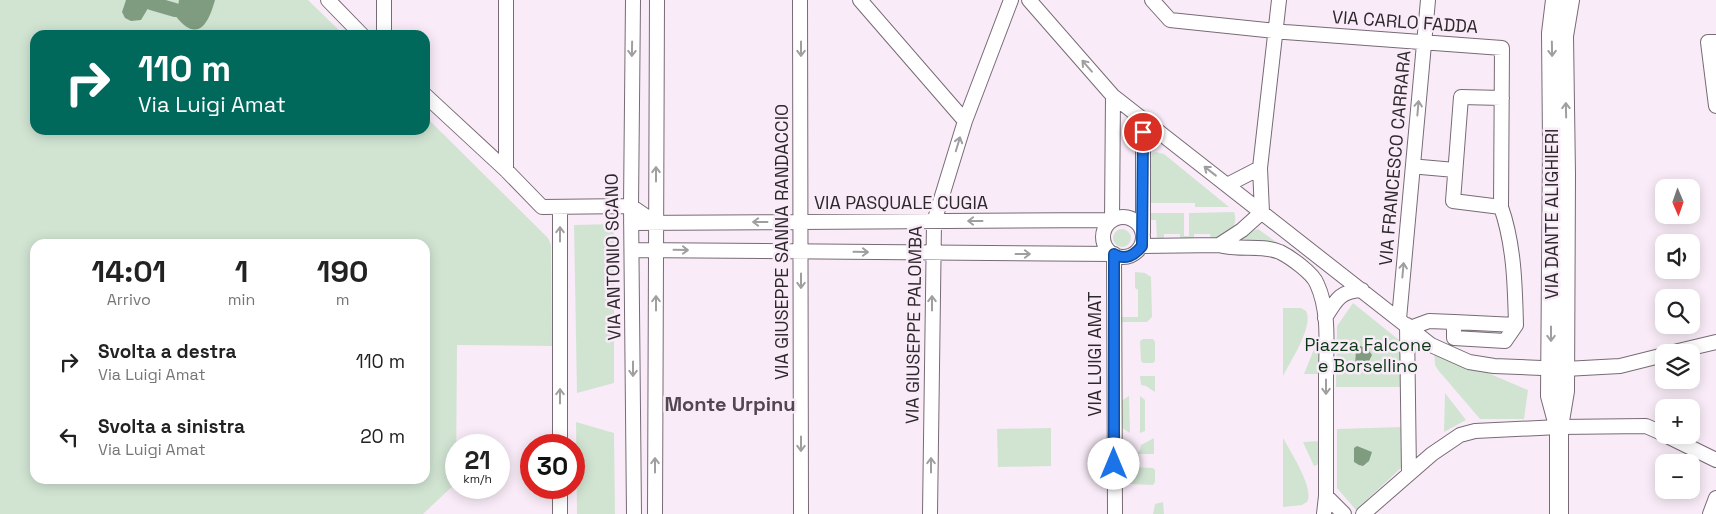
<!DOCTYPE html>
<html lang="it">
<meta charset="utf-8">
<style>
:root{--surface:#fff;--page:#f2f2f2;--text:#222;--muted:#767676}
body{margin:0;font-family:"Space Grotesk",sans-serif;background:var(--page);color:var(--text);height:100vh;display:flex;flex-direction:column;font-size:19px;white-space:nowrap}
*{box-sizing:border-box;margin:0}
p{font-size:16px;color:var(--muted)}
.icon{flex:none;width:28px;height:28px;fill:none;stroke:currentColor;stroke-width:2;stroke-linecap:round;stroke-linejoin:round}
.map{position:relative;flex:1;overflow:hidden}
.details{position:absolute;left:30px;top:239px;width:400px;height:245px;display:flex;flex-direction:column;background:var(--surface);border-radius:15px;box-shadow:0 2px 12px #0003}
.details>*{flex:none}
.guide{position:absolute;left:30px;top:30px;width:400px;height:105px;border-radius:15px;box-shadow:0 2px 12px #0003;background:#00695c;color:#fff;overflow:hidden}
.needle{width:32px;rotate:178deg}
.controls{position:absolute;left:1655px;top:179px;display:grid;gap:10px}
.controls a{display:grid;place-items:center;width:45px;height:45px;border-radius:10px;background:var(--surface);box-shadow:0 2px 12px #0003;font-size:25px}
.speed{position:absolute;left:445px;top:434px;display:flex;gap:10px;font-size:25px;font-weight:700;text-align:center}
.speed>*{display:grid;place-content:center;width:65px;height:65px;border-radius:50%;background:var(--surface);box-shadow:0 2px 12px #0003;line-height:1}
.speed small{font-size:12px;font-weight:400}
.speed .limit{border:8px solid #d22;background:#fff;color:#111}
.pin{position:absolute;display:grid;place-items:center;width:42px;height:42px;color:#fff;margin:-21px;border:2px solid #fff;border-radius:50%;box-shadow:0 1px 5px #0007}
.me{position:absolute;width:55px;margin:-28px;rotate:0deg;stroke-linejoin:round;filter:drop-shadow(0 0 4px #0008)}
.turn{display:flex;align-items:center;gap:18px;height:105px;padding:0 25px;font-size:22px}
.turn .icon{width:65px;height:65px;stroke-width:2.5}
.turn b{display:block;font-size:35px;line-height:42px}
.eta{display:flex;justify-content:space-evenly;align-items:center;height:85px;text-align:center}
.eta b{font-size:30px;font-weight:700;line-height:35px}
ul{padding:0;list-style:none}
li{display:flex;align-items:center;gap:15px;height:75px;padding:0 25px}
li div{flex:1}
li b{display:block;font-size:19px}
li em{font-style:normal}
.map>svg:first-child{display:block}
.green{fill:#d1e4d2;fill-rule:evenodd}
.water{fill:#7f9c81}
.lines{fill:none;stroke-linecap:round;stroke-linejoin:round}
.canal{stroke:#7f9c81;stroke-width:14}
.minor-casing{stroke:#776b75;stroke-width:16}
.major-casing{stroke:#776b75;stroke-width:20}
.minor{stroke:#fff;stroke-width:14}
.major{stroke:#fff;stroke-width:18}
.oneway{stroke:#a09ea0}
.route-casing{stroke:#114b97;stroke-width:12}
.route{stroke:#1a73e8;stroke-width:9}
.labels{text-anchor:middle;stroke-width:5;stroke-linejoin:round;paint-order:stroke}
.street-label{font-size:18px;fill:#2d282c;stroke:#f9ecf8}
.park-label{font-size:18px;fill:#093914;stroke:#f9ecf8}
.quarter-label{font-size:20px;font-weight:bold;fill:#524751;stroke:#f9ecf8}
</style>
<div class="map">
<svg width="1716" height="514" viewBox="0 0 1716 514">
<rect width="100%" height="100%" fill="#f9ecf8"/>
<path class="green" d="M 0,0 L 308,0 L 344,35 L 35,35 L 35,130 L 425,130 L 425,116 L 548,238 L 551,245 L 552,346 L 457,345 L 456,483 L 423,514 L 0,514 ZM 35,244 L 425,244 L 425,479 L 35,479 Z
M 1156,152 L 1164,154 L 1229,207 L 1195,207 L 1195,203 L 1150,203 L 1150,159 L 1152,154 Z
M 1234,212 C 1238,224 1232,230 1224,238 L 1211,240 L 1210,234 L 1194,234 L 1194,240 L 1180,240 L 1180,234 L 1164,234 L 1164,240 L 1157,239 L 1156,220 L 1150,220 L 1150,213 L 1184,213 L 1184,236 L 1189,236 L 1189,213 Z
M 614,224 L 614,383 L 577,393 L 574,225 Z
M 1258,229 L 1279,244 L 1232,244 C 1240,240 1251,231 1258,229 Z
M1113 238a9 9 0 1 1 18 0a9 9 0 1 1-18 0Z
M 1135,272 L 1145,273 L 1151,277 L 1152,317 L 1147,322 L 1120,322 L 1120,317 L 1138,317 L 1138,290 L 1135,288 Z
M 1353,303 L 1404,344 L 1404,387 L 1336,387 L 1337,326 Z
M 1283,308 L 1301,308 L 1306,311 C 1314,326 1290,362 1283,376 Z
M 1143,339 L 1153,339 L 1155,342 L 1155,361 L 1153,363 L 1143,363 L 1141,361 L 1140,341 Z
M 1314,349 L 1319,351 L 1319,374 L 1304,374 Z
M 1434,349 L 1455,359 L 1528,390 L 1524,419 L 1480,419 L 1438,370 L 1435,365 Z
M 1140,376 L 1155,376 L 1155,392 L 1146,386 L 1141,385 Z
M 1445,393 L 1466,420 L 1444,432 Z
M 1129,396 L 1130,433 L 1122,428 L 1121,401 Z
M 1140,396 L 1145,400 L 1145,431 L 1140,433 Z
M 576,422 L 614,433 L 615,514 L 577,514 Z
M 1402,427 L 1403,466 L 1356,510 L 1337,488 L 1337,429 Z
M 1051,428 L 1051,466 L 998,467 L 997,429 Z
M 1154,438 L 1154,454 L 1136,454 L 1140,450 L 1141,445 Z
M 1283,438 C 1290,451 1315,489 1307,502 L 1302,505 L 1283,507 Z
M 1319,441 L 1319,464 L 1314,466 L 1303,442 Z
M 1131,467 L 1153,468 L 1155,470 L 1155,482 L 1153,485 L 1130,484 L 1128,481 L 1128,470 Z
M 1163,502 L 1164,514 L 1153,514 L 1155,504 Z"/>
<path class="water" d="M 126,0 L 153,0 L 141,20 L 131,21 L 125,18 L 122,12 Z
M 179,0 L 215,0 C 211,14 203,40 184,25 C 179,21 176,16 172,12 L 178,6 Z
M 1360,346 L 1367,348 L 1372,355 L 1369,361 L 1357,366 L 1355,365 L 1356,350 Z
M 1357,446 L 1372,452 L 1369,461 L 1363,466 L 1359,465 L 1354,462 L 1354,448 Z"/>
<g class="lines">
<path class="canal" d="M 151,3 L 175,10"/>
<g class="minor-casing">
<path id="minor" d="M 328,0 L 362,35
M 384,0 L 384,35
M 506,0 L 506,170
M 633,0 L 631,206 L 634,514
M 800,0 L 801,514
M 860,0 L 965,121
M 1029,0 L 1113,96 L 1431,345 L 1469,362 L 1494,366 L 1565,369 L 1620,366 L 1664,355
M 1152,0 L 1170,20 L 1285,32 L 1502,48 L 1501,207 C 1514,244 1515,285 1516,325
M 1716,42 L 1708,42 L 1716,106
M 425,95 L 506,170 L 542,207 L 631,206 L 656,223
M 1421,167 L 1455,170
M 1227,185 L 1260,168
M 1501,207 L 1453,201 L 1461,97 L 1502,98
M 1262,212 L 1260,168 L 1279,0
M1103 237a20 20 0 1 1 40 0a20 20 0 1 1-40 0Z
M 1112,220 L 1113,96
M 631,223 L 1111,220
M 1143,233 L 1143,119
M 1219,245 L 1242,230 L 1262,212
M 1142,246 L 1219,245 C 1239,251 1261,244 1280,252 C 1290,257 1313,273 1317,284 C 1330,312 1326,348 1326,378 C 1326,417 1326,457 1326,496 L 1344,514
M 632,250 L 1113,254
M 1114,254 L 1115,514
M 1325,318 C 1336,300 1340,291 1362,290
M 1399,319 L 1428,0
M 1454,322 L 1516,325 L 1505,341 L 1454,338 Z
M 1407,325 L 1409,474
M 1410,328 L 1429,321 L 1454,322
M 1674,352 L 1716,342
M 1665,435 L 1716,460
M 560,445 L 560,207
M 560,514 L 560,488
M 655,514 L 657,0
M 930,514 L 934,222 L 965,121 L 1011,0
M 1324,514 L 1326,496
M 1363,514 L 1432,454 L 1460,435 L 1475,431 L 1559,427 L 1646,426 L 1664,434
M 1710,514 L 1716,498"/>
</g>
<g class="major-casing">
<path id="major" d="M 1555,0 L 1551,33 L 1552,143 L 1550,396 L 1557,422
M 1559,514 L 1559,427 L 1565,391 L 1566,175 L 1564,36 L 1570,0"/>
</g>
<use href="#minor" class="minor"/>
<use href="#major" class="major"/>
</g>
<defs><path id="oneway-shaft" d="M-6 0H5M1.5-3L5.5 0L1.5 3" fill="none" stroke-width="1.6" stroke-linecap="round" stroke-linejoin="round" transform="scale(1.25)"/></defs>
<g class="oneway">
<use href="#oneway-shaft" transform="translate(632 49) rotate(91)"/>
<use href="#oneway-shaft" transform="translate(801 49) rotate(90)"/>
<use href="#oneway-shaft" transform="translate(1552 49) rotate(89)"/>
<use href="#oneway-shaft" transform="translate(1087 66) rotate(-131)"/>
<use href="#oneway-shaft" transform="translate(1418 108) rotate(-85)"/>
<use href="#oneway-shaft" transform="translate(1566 110) rotate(-91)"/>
<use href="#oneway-shaft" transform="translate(958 144) rotate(-73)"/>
<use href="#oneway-shaft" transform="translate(1210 171) rotate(-142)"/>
<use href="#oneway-shaft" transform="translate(656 174) rotate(-90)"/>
<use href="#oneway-shaft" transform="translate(975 221) rotate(180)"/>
<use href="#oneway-shaft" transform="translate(760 222) rotate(180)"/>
<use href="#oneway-shaft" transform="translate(560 234) rotate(-90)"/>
<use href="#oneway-shaft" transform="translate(681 250) rotate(1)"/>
<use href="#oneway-shaft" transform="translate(861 252) rotate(1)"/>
<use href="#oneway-shaft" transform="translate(1023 254)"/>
<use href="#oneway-shaft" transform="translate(1403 270) rotate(-85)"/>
<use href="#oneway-shaft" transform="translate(801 281) rotate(90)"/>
<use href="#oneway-shaft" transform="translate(656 303) rotate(-90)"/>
<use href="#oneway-shaft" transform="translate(932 303) rotate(-90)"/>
<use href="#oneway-shaft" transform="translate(1551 334) rotate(90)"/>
<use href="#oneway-shaft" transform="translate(633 369) rotate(90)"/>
<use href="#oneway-shaft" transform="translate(1326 387) rotate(90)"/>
<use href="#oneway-shaft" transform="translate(560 396) rotate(-90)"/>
<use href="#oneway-shaft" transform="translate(801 444) rotate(90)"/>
<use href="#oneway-shaft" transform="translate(655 465) rotate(-90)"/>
<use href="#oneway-shaft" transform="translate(931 465) rotate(-90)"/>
</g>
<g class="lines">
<g class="route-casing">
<path id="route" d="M 1114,464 L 1114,254 C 1125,261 1135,255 1142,246 L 1143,132"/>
</g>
<use href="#route" class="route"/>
</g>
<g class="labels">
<g class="street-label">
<text transform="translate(1405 22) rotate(4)" y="6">VIA CARLO FADDA</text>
<text transform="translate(1395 158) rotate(-85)" y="6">VIA FRANCESCO CARRARA</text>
<text x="901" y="209">VIA PASQUALE CUGIA</text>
<text transform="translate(1552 214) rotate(-90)" y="6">VIA DANTE ALIGHIERI</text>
<text transform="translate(782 242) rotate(-90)" y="6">VIA GIUSEPPE SANNA RANDACCIO</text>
<text transform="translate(613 257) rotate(-91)" y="6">VIA ANTONIO SCANO</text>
<text transform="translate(914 325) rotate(-89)" y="6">VIA GIUSEPPE PALOMBA</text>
<text transform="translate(1095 354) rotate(-90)" y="6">VIA LUIGI AMAT</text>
</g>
<g class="park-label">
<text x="1368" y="351">Piazza Falcone<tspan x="1368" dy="21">e Borsellino</tspan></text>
</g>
<g class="quarter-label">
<text x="730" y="411">Monte Urpinu</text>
</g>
</g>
</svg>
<div class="controls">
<a><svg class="needle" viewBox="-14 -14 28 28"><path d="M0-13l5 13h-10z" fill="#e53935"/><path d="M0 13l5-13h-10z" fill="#767676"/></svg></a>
<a><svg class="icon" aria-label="sound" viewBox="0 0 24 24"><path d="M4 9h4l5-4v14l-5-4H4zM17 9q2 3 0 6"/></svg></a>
<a><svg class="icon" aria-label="search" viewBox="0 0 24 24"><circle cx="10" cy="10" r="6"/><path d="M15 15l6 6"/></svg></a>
<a><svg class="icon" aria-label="layers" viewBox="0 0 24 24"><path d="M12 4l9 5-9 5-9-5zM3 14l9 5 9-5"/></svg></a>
<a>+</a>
<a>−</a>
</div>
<div class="speed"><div>21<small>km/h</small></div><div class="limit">30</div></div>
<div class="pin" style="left:1143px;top:132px;background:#d93025"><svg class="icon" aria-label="arrive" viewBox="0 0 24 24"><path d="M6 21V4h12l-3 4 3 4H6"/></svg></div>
<svg class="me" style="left:1114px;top:464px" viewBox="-20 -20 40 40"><circle r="19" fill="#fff"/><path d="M0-13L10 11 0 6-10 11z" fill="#1a73e8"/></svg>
<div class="guide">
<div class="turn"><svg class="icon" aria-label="right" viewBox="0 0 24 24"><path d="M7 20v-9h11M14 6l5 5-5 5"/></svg><div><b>110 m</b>Via Luigi Amat</div></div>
</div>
<section class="details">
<div class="eta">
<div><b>14:01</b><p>Arrivo</p></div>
<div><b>1</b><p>min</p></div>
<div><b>190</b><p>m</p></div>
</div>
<ul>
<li><svg class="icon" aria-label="right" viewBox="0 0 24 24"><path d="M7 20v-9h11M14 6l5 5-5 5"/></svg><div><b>Svolta a destra</b><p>Via Luigi Amat</p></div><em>110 m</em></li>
<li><svg class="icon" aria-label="left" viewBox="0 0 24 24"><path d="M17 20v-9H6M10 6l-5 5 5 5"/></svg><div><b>Svolta a sinistra</b><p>Via Luigi Amat</p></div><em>20 m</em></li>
</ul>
</section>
</div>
